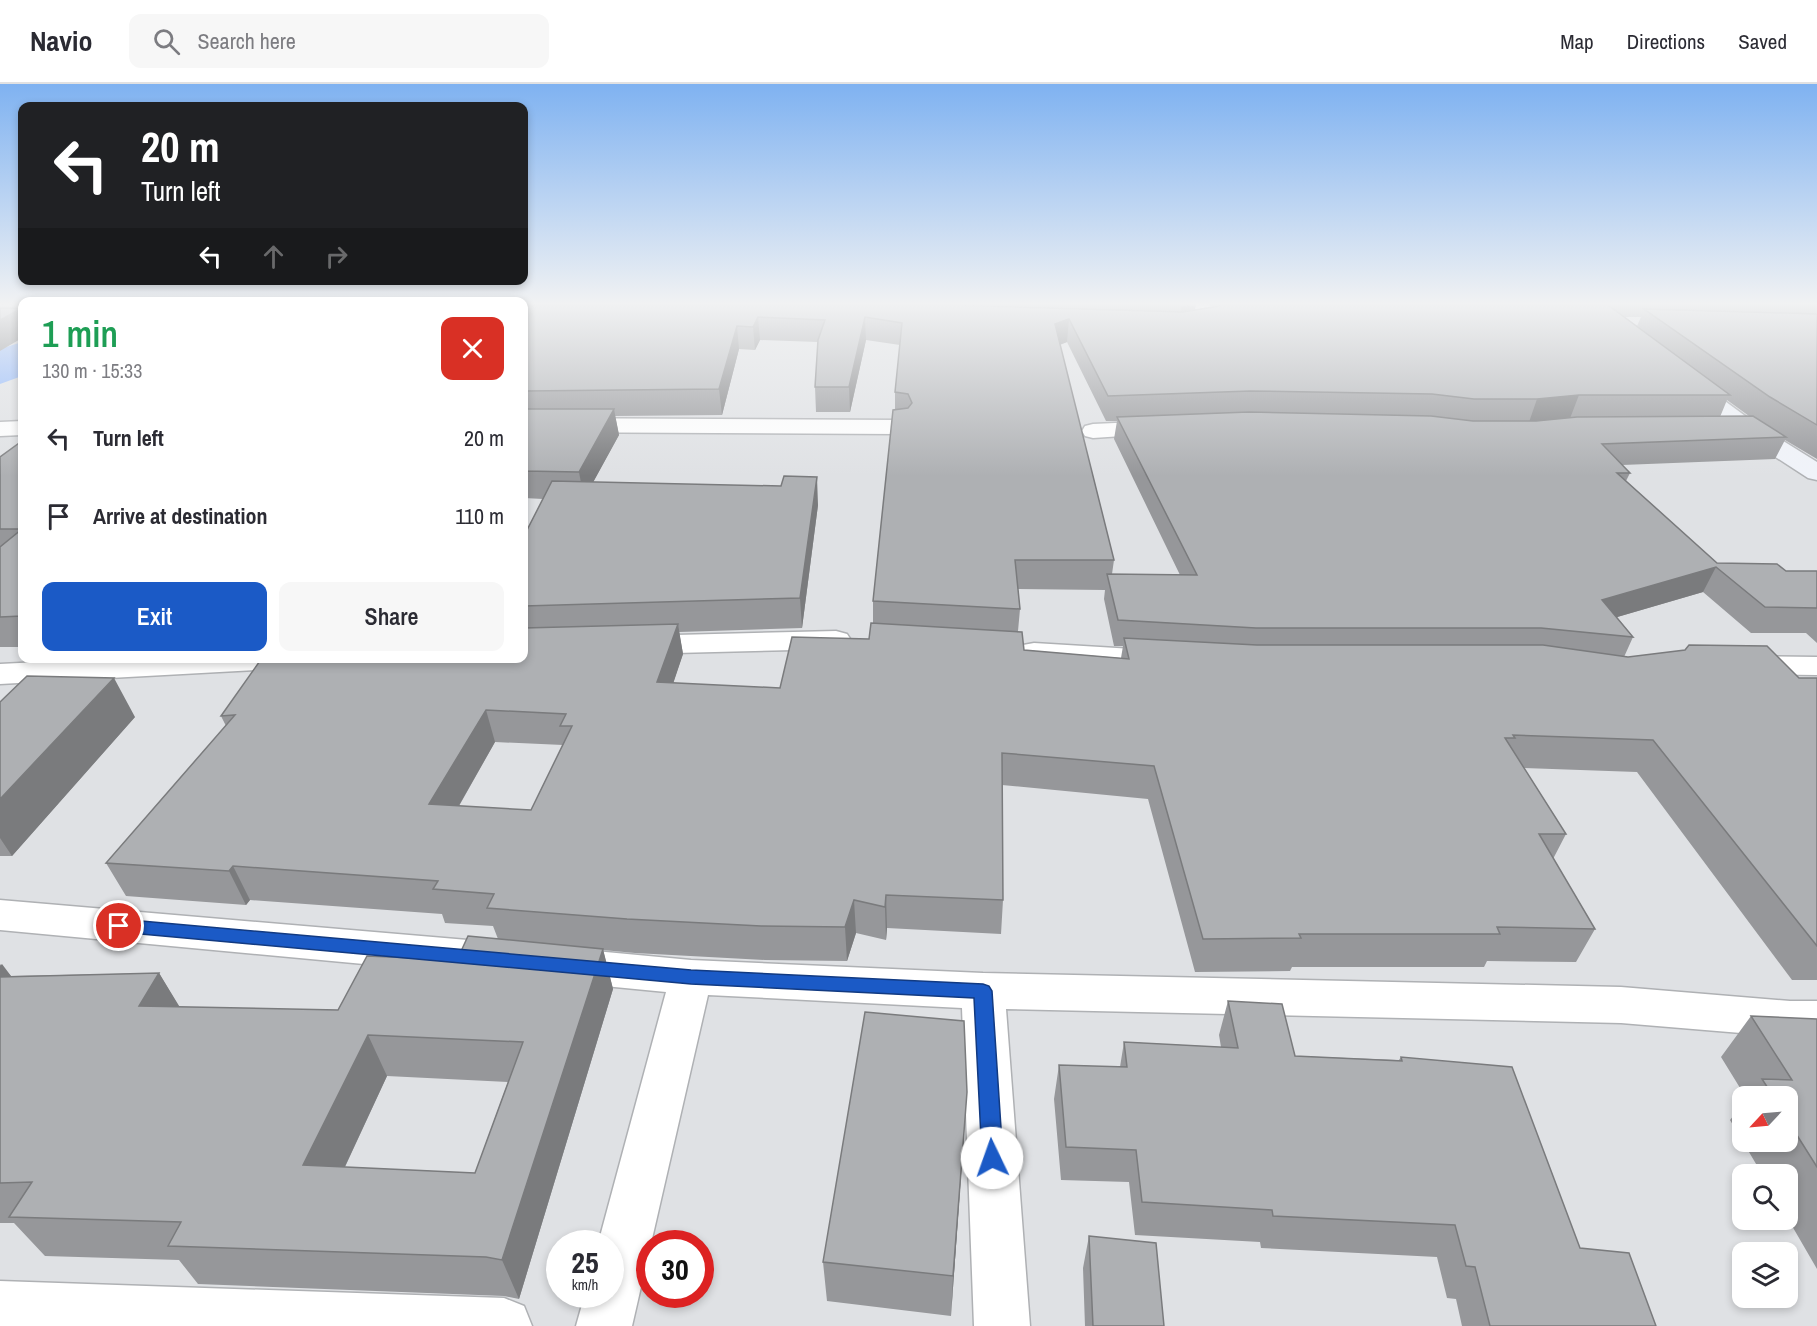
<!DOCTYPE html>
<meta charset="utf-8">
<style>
:root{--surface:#fff;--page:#f7f7f7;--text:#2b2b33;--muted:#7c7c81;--line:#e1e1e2;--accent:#1b5ac6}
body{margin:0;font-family:"Archivo Narrow",sans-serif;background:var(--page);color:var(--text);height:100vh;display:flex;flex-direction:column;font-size:22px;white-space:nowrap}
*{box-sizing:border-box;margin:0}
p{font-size:20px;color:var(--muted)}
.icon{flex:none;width:33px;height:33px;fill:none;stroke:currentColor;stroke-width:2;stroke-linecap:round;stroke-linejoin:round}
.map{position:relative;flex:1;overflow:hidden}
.panel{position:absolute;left:18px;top:213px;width:510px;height:366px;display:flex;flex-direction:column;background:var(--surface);border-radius:12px;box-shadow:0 3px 9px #0003}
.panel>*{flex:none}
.top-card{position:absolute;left:18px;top:18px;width:510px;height:183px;border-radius:12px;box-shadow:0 3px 9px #0003;background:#202124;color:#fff;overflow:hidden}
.needle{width:39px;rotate:244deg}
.tools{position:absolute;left:1732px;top:1002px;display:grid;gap:12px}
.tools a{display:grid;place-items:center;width:66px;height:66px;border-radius:12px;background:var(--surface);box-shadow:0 3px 9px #0003;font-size:30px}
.speed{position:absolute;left:546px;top:1146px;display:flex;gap:12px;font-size:30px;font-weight:700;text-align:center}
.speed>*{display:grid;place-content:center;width:78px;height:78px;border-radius:50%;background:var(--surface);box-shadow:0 3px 9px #0003;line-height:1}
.speed small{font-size:15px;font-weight:400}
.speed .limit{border:9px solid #d22;background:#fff;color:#111}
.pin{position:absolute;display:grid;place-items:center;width:51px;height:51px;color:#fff;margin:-26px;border:3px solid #fff;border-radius:50%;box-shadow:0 2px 6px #0007}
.me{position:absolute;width:66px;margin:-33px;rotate:357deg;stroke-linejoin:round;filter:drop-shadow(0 0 4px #0008)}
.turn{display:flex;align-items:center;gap:21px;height:126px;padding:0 24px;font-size:27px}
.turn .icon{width:78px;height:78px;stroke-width:2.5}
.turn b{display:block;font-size:42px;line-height:51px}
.lanes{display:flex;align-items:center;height:57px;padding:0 24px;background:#0003;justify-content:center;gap:30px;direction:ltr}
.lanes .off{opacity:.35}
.round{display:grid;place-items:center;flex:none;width:63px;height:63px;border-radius:12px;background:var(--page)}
.headline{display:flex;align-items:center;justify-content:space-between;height:102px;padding:0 24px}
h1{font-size:36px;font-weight:600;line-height:45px;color:#1e9e55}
.action{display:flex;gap:12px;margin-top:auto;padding:12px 24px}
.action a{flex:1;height:69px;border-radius:12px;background:var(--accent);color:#fff;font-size:24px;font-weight:600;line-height:69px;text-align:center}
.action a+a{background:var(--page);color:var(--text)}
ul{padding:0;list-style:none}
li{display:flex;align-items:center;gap:18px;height:78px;padding:0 24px}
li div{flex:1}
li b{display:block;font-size:22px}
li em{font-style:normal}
header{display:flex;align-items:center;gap:36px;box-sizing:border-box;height:84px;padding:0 30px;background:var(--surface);border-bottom:2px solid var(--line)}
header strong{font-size:28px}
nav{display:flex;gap:33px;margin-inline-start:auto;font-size:21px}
.search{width:420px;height:54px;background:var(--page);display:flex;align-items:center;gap:15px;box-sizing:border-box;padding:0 21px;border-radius:12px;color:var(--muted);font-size:22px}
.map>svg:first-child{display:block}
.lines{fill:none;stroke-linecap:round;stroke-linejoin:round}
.river{fill:#83b0fe;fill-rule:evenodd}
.street-casing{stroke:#afb1b4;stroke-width:3}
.secondary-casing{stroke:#afb1b4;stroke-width:3}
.street{fill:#fff;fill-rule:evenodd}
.secondary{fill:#f0f3f9;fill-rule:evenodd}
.wall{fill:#96979a;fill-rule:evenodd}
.shaded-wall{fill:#7a7b7d}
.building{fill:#aeb0b3;stroke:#7a7b7d;stroke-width:1.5;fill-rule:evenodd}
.route{fill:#1b5ac6;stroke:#123a81;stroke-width:1.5}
</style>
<header>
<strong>Navio</strong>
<div class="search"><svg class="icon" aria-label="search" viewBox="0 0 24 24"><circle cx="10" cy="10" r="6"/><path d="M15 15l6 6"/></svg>Search here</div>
<nav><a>Map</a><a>Directions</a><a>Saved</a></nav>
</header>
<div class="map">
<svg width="1817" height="1242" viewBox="0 0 1817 1242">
<rect width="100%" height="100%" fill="#dfe1e4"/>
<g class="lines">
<path class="river" d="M 22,258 L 22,292 L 0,300 L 0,265 Z"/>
<g class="street-casing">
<path id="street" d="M 1191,219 L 1209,219 L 1217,238 L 1215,242 L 1177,248 L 1170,246 L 1167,242 L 1170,238 L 1197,234 Z
M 524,334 L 899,336 L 907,338 L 910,343 L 907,348 L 899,350 L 524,348 Z
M 22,337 L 22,351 L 0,352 L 0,338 Z
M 1159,337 L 1167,339 L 1170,344 L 1167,349 L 1093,354 L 1085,352 L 1082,347 L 1085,342 L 1093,340 Z
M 836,547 L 847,550 L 851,556 L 847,562 L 836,565 L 636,570 L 625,568 L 621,561 L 625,554 L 636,552 Z
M 1034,559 L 1166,567 L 1177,569 L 1182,576 L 1177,583 L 1166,585 L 1034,577 L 1023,575 L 1018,568 L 1023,561 Z
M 1741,572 L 1817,573 L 1817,591 L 1741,590 L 1730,588 L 1725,581 L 1730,574 Z
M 118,574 L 328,574 L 324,581 L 313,583 L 0,600 L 0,580 Z
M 0,816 L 503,859 L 518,864 L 524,876 L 518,888 L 503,893 L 0,846 Z
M 563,864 L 691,876 L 983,889 L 1621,903 L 1790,917 L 1817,917 L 1817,953 L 1790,953 L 1621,939 L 1006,925 L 1030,1242 L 974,1242 L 962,924 L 708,911 L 632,1242 L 576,1242 L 585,1210 L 610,1210 L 610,1160 L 598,1160 L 666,908 L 563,898 L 548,893 L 542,881 L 548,869 Z
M 0,1197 L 504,1214 L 524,1222 L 532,1242 L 0,1242 Z"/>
</g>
<g class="secondary-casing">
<path id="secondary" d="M 1688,293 L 1695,295 L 1756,340 L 1817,378 L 1817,396 L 1808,394 L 1740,350 L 1681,303 L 1677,299 L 1681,295 Z"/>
</g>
<use href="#street" class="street"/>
<use href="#secondary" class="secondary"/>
</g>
<path class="wall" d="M 524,219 L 1196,219 L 1195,226 L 1212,223 L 1210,219 L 1817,219 L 1817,375 L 1785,356 L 1775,375 L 1622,381 L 1630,389 L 1626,397 L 1717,479 L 1786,487 L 1817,487 L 1817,559 L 1806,549 L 1751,549 L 1703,508 L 1617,533 L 1633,553 L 1624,573 L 1799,594 L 1817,594 L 1817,896 L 1792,896 L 1637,688 L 1524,684 L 1566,750 L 1553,775 L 1595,845 L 1576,878 L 1487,877 L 1484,883 L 1292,883 L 1290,887 L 1195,888 L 1148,715 L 1002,701 L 1003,816 L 1001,850 L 887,844 L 886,856 L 856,849 L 847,877 L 765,876 L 635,869 L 603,866 L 613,905 L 519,1215 L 504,1212 L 198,1200 L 179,1176 L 45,1172 L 14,1139 L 0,1139 L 0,880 L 11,892 L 159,889 L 179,923 L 338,926 L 457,876 L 498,855 L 493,842 L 445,839 L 442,830 L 250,816 L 246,821 L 126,812 L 106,779 L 226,642 L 221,632 L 524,574 L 524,452 L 543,415 L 524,414 ZM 1625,233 L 1641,233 L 1637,242 ZM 760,256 L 818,258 L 815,303 L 816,328 L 850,328 L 866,256 L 900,261 L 895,308 L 895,326 L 873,517 L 873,539 L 869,555 L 780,604 L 673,599 L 683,570 L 679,548 L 802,544 L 818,421 L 593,398 L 619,351 L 615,332 L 722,331 L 739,265 L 755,266 ZM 1067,258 L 1106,337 L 1117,337 L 1114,355 L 1180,491 L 1112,490 L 1114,476 L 1060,261 ZM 1727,316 L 1749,332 L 1720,333 ZM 1018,505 L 1105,506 L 1104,515 L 1114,562 L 1123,562 L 1121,574 L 1024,566 L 1018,547 L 1020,525 ZM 495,658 L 563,661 L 531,726 L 459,722 ZM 387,992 L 508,998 L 475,1089 L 345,1083 Z
M 22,357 L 22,563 L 0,563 L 0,373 Z
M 0,618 L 135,633 L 12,772 L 0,772 Z
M 1228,917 L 1295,972 L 1399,976 L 1401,973 L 1580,1164 L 1656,1242 L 1462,1242 L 1456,1215 L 1447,1214 L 1437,1173 L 1261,1164 L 1260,1158 L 1135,1151 L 1129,1098 L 1061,1096 L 1054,1015 L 1059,981 L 1120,983 L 1124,958 L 1221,963 L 1219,951 Z
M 1751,932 L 1817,935 L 1817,1185 L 1788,1135 L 1788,1090 L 1762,1090 L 1730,1036 L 1743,1020 L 1743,1058 L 1788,1058 L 1788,1012 L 1745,1012 L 1721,973 Z
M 964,1049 L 951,1232 L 827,1217 L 823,1178 Z
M 1089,1152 L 1164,1242 L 1085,1242 L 1083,1184 Z"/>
<path class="shaded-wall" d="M 1182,219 L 1196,219 L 1194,232 L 1180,235 Z
M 22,224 L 22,254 L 0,267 L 0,236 Z
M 758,233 L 760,256 L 755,266 L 753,243 Z
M 865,233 L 866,256 L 850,328 L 849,303 Z
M 1069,235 L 1067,258 L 1053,263 L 1055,240 Z
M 737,242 L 739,265 L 722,331 L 719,305 Z
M 1579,311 L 1569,337 L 1528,341 L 1537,315 Z
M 614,325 L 619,351 L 584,415 L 579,388 Z
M 817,393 L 818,421 L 802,544 L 800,514 Z
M 1716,483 L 1703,508 L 1590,541 L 1602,516 Z
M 678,540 L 683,570 L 663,630 L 657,598 Z
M 114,594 L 135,633 L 12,772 L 0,754 L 0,715 Z
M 486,626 L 495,658 L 441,753 L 429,720 Z
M 233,782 L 250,816 L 246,821 L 229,787 Z
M 886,811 L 887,844 L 886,856 L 885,823 Z
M 854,816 L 856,849 L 847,877 L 845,843 Z
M 603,865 L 613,905 L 519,1215 L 502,1176 Z
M 2,880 L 32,920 L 0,904 L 0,882 Z
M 159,889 L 184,930 L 139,922 Z
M 368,951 L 387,992 L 327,1121 L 303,1081 Z
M 967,1008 L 964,1049 L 951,1232 L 953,1192 Z"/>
<path class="building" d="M 524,219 L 889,219 L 1183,228 L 1219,222 L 1221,219 L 1605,219 L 1730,311 L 1579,311 L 1537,315 L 1474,315 L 1432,310 L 1250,307 L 1108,312 L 1069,235 L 1055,240 L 1114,476 L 1015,476 L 1020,525 L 873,517 L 893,326 L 908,324 L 912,319 L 908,310 L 895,308 L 902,239 L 865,233 L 849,303 L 815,303 L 818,256 L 825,236 L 758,233 L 753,243 L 737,242 L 719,305 L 524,307 Z
M 0,224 L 22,224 L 0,236 Z
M 1644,225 L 1817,230 L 1817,341 L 1770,313 Z
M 524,325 L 614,325 L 579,388 L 524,387 Z
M 1249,328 L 1431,332 L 1473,337 L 1536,337 L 1577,333 L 1753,332 L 1786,353 L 1602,360 L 1630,389 L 1617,389 L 1717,479 L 1777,480 L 1786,487 L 1817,487 L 1817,524 L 1765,523 L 1716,483 L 1602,516 L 1633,553 L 1541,544 L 1256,544 L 1118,536 L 1107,490 L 1197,491 L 1117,333 Z
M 22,357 L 22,532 L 0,533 L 0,463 L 22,445 L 0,445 L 0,373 Z
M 784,392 L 817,393 L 800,514 L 524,522 L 524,452 L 552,397 L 781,402 Z
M 871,539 L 1022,548 L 1024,566 L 1129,575 L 1124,554 L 1257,561 L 1543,561 L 1628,573 L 1685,566 L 1689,561 L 1767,562 L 1799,594 L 1817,594 L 1817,862 L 1653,656 L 1513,651 L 1515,654 L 1505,654 L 1566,750 L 1539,750 L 1595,845 L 1497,843 L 1500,850 L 1299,850 L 1301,854 L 1203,855 L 1154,682 L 1002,669 L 1003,816 L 886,811 L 885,823 L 854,816 L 845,843 L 761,842 L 627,835 L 487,824 L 494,810 L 433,805 L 438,797 L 233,782 L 229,787 L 106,779 L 235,631 L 221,632 L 262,574 L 524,574 L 524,544 L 678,540 L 657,598 L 780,604 L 792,553 L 869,555 ZM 486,626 L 566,630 L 560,642 L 572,642 L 531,726 L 429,720 Z
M 27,592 L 114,594 L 0,715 L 0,618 Z
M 468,852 L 603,865 L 502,1176 L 486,1173 L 168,1162 L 181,1138 L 9,1133 L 32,1098 L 0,1099 L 0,893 L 159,889 L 139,922 L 338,926 L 367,872 L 457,876 ZM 368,951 L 523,958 L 475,1089 L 303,1081 Z
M 1228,917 L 1282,920 L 1295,972 L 1402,977 L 1401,973 L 1512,983 L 1580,1164 L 1629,1169 L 1656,1242 L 1490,1242 L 1475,1183 L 1466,1182 L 1455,1141 L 1273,1132 L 1272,1126 L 1142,1118 L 1136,1066 L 1066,1063 L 1059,981 L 1127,983 L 1124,958 L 1238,964 Z
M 865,928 L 964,937 L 967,1008 L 953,1192 L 823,1178 Z
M 1751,932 L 1817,935 L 1817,1083 L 1788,1037 L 1788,1012 L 1773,1012 L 1762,995 L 1792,996 Z
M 1089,1152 L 1156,1159 L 1164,1242 L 1093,1242 Z"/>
<linearGradient id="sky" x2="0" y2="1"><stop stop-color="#7fb2f1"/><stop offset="0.56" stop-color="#f1f2f3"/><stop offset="1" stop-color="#f1f2f3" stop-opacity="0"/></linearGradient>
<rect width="1817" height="392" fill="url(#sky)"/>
<path class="route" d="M 119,835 L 691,886 L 983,900 L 989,902 L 992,907 L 1003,1074 L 1000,1081 L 992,1084 L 985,1081 L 982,1074 L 974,914 L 691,900 L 119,848 L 113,846 L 111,842 L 113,837 Z"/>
</svg>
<div class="tools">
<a><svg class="needle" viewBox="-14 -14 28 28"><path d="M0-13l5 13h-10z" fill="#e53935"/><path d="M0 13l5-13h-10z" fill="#7c7c81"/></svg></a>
<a><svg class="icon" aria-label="search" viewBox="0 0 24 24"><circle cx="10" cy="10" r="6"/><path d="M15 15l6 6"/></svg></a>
<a><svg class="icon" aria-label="layers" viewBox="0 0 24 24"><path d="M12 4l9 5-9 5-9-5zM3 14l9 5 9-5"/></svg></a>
</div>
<div class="speed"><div>25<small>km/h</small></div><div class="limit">30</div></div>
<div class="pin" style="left:119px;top:842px;background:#d93025"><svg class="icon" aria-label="arrive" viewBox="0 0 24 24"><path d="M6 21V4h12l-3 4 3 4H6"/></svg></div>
<svg class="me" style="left:992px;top:1074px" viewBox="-20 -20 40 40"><circle r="19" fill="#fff"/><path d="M0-13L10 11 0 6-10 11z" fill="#1b5ac6"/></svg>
<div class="top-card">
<div class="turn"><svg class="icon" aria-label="left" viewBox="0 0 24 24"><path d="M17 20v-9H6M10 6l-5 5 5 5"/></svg><div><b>20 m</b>Turn left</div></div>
<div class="lanes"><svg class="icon" aria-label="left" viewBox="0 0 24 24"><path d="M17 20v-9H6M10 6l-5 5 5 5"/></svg><svg class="icon off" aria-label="ahead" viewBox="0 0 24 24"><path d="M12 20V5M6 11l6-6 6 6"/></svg><svg class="icon off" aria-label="right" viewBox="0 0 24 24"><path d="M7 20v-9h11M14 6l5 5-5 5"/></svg></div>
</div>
<section class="panel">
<div class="headline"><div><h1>1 min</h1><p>130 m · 15:33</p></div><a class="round" style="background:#d93025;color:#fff"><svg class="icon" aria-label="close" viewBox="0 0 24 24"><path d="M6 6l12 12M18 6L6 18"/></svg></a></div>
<ul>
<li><svg class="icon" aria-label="left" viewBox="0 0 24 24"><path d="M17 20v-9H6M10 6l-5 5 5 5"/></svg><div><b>Turn left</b></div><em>20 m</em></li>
<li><svg class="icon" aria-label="arrive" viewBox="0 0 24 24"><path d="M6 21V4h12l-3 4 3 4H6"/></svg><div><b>Arrive at destination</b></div><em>110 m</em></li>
</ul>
<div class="action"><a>Exit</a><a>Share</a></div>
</section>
</div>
